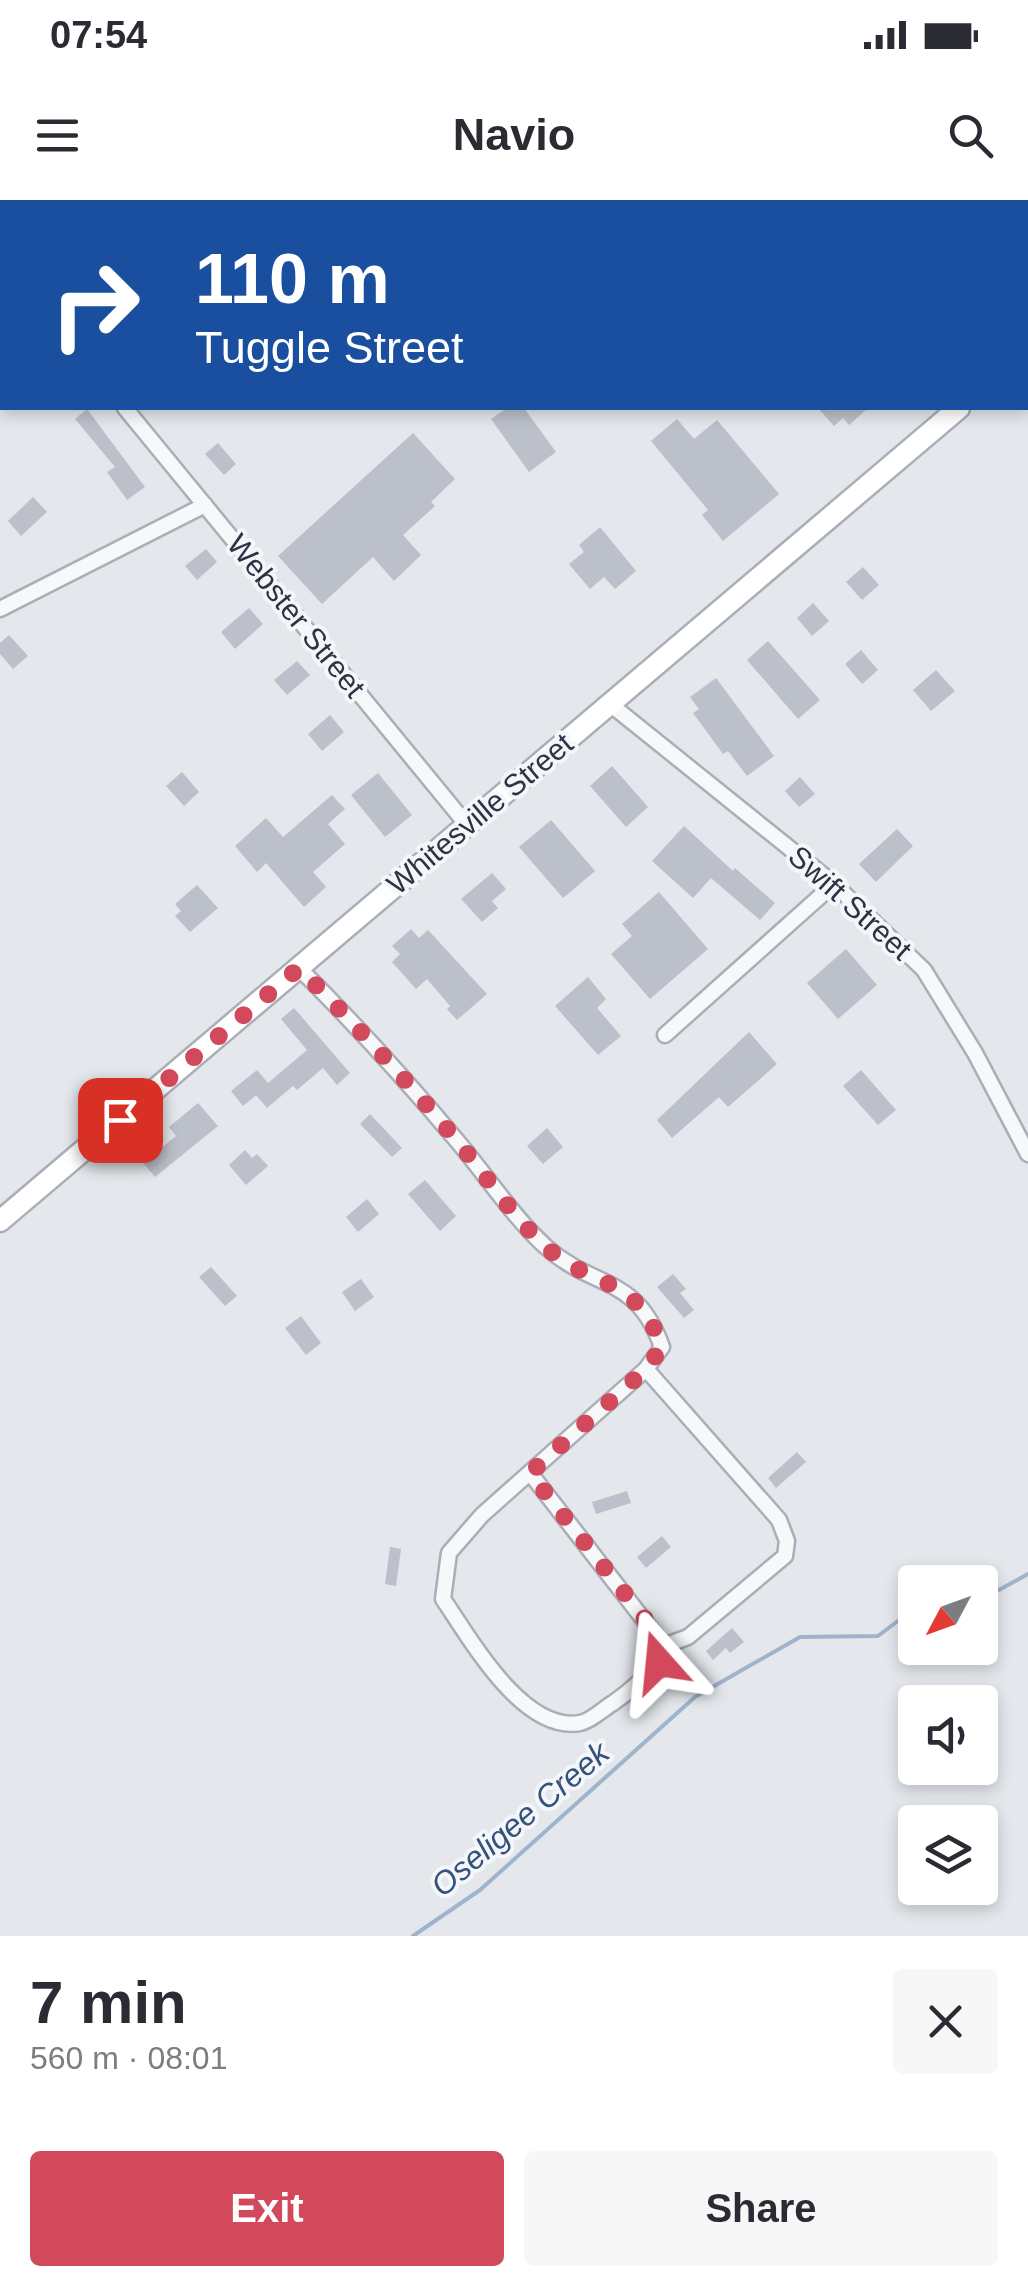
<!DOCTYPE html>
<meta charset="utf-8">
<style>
:root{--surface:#fff;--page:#f7f7f7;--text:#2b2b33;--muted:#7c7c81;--accent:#d1495b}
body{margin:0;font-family:Helvetica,sans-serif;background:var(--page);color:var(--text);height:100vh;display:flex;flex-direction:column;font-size:38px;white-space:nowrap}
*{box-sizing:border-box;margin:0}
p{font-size:32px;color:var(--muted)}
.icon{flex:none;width:55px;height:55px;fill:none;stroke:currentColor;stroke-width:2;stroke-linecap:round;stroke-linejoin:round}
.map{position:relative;height:1736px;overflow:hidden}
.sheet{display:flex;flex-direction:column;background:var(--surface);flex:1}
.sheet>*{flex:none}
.top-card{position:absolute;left:0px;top:0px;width:1030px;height:210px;box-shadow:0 5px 15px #0003;background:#1a4fa0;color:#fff;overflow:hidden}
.needle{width:65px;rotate:229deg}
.buttons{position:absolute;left:898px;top:1365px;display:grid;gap:20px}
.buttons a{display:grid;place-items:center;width:100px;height:100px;border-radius:10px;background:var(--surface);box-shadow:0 5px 15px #0003;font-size:50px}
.pin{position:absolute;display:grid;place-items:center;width:85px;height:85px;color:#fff;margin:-42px;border-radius:20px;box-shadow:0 5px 15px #0006}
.me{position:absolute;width:110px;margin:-55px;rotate:342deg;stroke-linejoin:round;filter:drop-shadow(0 0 8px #0008)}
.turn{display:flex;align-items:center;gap:35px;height:210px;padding:0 30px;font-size:45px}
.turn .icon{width:130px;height:130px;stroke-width:2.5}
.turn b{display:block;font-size:70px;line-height:85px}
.round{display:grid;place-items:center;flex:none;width:105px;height:105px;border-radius:10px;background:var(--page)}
.headline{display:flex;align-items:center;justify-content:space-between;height:170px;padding:0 30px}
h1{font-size:60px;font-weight:800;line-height:75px}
.action{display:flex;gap:20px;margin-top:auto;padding:20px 30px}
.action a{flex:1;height:115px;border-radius:10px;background:var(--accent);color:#fff;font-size:40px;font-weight:800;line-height:115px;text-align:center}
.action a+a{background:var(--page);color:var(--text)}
.status{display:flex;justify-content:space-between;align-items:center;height:70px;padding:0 50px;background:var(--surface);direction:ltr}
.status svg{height:28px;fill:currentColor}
header{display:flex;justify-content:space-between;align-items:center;height:130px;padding:0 30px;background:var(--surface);font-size:45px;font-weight:800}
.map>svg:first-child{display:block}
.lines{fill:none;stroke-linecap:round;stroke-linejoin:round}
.stream{stroke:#9fb4cc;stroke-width:4}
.building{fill:#bbc0ca}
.street-casing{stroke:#a9aeb7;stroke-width:19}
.secondary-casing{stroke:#a9aeb7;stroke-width:25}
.street{stroke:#f7f8fa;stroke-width:14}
.secondary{stroke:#fff;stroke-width:20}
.route{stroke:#d1495b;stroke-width:18;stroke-dasharray:0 32.4}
.labels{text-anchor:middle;stroke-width:8;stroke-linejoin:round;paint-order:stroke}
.street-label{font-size:30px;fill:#2b3445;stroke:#f4f6f9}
.water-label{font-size:32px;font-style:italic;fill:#34527a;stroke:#f4f6f9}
</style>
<div class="status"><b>07:54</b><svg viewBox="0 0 49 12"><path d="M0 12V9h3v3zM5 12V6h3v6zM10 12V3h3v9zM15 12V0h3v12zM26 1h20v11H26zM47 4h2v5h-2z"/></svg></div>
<header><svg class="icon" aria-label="menu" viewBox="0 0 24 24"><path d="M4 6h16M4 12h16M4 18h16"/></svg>Navio<svg class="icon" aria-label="search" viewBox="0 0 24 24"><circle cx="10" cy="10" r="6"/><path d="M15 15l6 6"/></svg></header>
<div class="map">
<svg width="1028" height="1736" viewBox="0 0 1028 1736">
<rect width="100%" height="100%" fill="#e4e7ec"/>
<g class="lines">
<path class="stream" d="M 980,1387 L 999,1390 L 1028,1374
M 413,1736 L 480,1690 L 695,1497 L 800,1437 L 878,1436 L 915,1408"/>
</g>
<path class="building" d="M 507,208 L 524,208 L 556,252 L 529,272 L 491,219 Z
M 818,208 L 868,208 L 849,225 L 843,218 L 834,226 Z
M 87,209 L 145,287 L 127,300 L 107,272 L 115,267 L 75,219 Z
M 677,219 L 694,239 L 717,220 L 779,294 L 723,341 L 702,315 L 708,310 L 651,241 Z
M 413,233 L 455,279 L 431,302 L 435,306 L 403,335 L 421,355 L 394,381 L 373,357 L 322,404 L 278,356 Z
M 218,243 L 236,264 L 224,275 L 205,254 Z
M 33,297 L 47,312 L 21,336 L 8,321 Z
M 600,327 L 636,371 L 615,389 L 604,377 L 590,389 L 569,364 L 584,352 L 579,345 Z
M 206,349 L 217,362 L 197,380 L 185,366 Z
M 863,367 L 879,385 L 862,400 L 846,382 Z
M 813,403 L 829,421 L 812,436 L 797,418 Z
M 249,408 L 263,424 L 235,449 L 221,432 Z
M 9,435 L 28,456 L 13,469 L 0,454 L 0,443 Z
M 768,441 L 820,500 L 798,519 L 747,460 Z
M 861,450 L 878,470 L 862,484 L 845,464 Z
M 297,461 L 310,475 L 287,495 L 274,480 Z
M 936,470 L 955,491 L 931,511 L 913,490 Z
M 716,478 L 774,556 L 747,576 L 728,551 L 723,554 L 693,513 L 699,509 L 690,497 Z
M 330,515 L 344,532 L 322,551 L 308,534 Z
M 612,566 L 648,607 L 626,627 L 590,586 Z
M 182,572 L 199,592 L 184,606 L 166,586 Z
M 378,573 L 412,615 L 385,637 L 351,595 Z
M 800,577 L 815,594 L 799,607 L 785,591 Z
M 332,595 L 345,609 L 328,624 L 345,644 L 313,672 L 326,687 L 304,707 L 266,663 L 257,672 L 235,646 L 266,618 L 283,637 Z
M 551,620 L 595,671 L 563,698 L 519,647 Z
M 684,626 L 733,671 L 735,668 L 775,703 L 760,720 L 711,678 L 693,698 L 652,661 Z
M 897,629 L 913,646 L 876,682 L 859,664 Z
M 492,673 L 506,689 L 492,701 L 498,708 L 482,722 L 461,699 Z
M 197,685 L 218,708 L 190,732 L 175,716 L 181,711 L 175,704 Z
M 659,692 L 708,749 L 650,799 L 611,754 L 632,736 L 622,724 Z
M 411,729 L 419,738 L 428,730 L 487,794 L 457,820 L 447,809 L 450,806 L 427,779 L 416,789 L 392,762 L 400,754 L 392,746 Z
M 846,749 L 877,785 L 838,819 L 807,783 Z
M 588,777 L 606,799 L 597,808 L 621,836 L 598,855 L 555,806 Z
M 294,808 L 350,873 L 337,885 L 323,868 L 297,890 L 293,886 L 267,908 L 256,895 L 243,906 L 231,891 L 257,870 L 268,883 L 307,850 L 281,819 Z
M 749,832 L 777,864 L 728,907 L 719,897 L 672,938 L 657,920 Z
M 861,870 L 896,910 L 878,925 L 843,886 Z
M 198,903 L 218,926 L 155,977 L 143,963 L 176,936 L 169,927 Z
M 370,914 L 402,948 L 392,957 L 360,924 Z
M 547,928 L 563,947 L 543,964 L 527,946 Z
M 245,950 L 252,958 L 257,954 L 268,966 L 246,985 L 229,965 Z
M 425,980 L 456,1016 L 440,1031 L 408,994 Z
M 367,999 L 379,1014 L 358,1032 L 346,1017 Z
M 211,1067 L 237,1096 L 225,1106 L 199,1077 Z
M 673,1074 L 686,1089 L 680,1093 L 694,1110 L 684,1118 L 657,1087 Z
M 361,1079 L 374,1097 L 355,1111 L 342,1092 Z
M 301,1116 L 321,1143 L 306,1155 L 285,1128 Z
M 797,1252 L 806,1262 L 776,1288 L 768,1278 Z
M 627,1291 L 631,1303 L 596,1314 L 592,1302 Z
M 662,1336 L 671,1347 L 646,1368 L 637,1357 Z
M 390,1347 L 401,1349 L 396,1386 L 385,1384 Z
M 732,1428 L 744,1442 L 730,1453 L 726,1448 L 713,1460 L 706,1451 Z"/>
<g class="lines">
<g class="street-casing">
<path id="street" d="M 0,55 L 2,58
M 0,76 L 2,75
M 125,208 L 467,625
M 0,409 L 205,305
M 610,504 L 834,684 L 924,770 L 975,853 L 1028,954
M 299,768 C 355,824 407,881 458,942 C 485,974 515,1019 546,1047 C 594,1090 636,1074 662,1147 L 646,1169 L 482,1315 L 449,1353 L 443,1399 C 471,1440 523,1533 580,1523 C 591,1521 603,1509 613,1503 C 633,1489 656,1470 664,1446 L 688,1437 L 785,1356 L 787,1341 L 779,1320 L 646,1169
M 665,835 L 834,684
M 530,1273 L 664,1446"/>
</g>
<g class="secondary-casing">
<path id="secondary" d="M 1028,150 L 1028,149
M 0,1021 L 959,208"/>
</g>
<use href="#street" class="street"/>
<use href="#secondary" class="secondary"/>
</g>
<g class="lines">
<path class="route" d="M 120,920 L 299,768 C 353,822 404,877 453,936 C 482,970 513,1017 546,1047 C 594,1090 636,1074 662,1147 L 646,1169 L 530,1273 L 648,1423 L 664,1446 L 659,1462"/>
</g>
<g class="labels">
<g class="street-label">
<text transform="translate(296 416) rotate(51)" y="10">Webster Street</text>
<text transform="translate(480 614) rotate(-40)" y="10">Whitesville Street</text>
<text transform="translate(850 703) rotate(42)" y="10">Swift Street</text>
</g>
<g class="water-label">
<text transform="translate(520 1619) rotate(-40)" y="11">Oseligee Creek</text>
</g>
</g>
</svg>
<div class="buttons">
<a><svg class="needle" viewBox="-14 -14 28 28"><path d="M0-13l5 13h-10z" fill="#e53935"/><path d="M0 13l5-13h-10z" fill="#7c7c81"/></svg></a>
<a><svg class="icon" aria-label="sound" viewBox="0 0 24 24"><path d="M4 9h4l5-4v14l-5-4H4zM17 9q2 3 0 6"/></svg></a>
<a><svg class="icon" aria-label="layers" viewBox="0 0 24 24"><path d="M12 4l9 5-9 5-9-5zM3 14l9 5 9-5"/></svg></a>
</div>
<div class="pin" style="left:120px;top:920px;background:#d93025"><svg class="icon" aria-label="arrive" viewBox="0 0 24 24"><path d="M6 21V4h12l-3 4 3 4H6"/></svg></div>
<svg class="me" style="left:659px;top:1462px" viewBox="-20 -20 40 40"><path d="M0-17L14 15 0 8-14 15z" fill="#d1495b" stroke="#fff" stroke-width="4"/></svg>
<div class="top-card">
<div class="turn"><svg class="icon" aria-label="right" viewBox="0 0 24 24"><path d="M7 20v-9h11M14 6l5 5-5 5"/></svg><div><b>110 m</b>Tuggle Street</div></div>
</div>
</div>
<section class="sheet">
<div class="headline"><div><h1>7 min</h1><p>560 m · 08:01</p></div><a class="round"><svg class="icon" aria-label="close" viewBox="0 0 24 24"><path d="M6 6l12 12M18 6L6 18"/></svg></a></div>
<div class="action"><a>Exit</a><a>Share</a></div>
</section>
